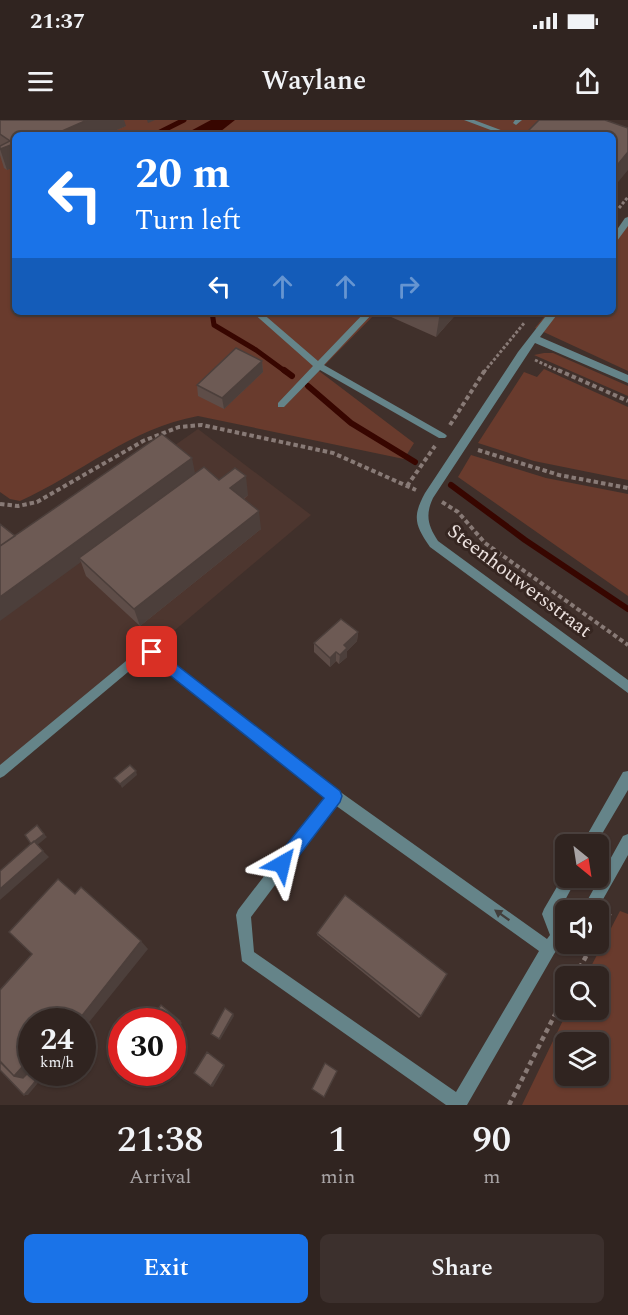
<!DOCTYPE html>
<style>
:root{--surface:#302420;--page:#3c302d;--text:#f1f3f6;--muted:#a8a4a5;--line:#4b413e;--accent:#1a73e8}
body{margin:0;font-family:Spectral,serif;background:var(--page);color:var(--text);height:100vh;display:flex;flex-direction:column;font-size:22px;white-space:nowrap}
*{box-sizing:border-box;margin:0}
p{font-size:20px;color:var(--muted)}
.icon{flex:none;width:33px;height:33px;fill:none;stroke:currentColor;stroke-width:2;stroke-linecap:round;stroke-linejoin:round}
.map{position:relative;height:985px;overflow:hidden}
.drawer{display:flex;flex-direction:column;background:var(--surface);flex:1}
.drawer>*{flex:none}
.guide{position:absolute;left:12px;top:12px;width:604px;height:183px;border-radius:9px;box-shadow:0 2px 4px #0004,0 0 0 2px var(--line);background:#1a73e8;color:#fff;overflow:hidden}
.needle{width:39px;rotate:150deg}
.buttons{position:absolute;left:555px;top:714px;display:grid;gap:12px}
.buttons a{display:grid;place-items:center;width:54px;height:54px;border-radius:9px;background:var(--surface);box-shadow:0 2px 4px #0004,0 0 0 2px var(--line);font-size:30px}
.speed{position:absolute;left:18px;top:888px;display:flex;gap:12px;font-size:30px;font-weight:700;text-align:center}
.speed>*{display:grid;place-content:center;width:78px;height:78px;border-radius:50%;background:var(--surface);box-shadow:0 2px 4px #0004,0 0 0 2px var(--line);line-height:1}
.speed small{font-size:15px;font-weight:400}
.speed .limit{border:9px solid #d22;background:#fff;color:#111}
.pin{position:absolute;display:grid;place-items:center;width:51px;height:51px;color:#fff;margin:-26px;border-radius:12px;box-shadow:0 3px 9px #0006}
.me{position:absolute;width:66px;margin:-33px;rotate:37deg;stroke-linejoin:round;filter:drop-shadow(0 0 4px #0008)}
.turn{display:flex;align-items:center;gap:21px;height:126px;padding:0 24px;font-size:27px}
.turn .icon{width:78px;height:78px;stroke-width:2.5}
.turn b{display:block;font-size:42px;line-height:51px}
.lanes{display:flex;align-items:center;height:57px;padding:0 24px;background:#0003;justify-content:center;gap:30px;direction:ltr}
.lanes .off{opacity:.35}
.eta{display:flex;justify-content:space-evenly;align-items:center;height:102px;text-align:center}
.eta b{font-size:36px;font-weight:600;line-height:42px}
.button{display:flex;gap:12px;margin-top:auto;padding:12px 24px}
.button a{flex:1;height:69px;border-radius:9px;background:var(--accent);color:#fff;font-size:24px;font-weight:600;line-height:69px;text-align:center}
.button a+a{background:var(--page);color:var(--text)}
.status{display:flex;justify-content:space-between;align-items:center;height:42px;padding:0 30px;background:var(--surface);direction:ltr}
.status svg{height:16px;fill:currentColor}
header{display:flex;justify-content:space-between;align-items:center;height:78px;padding:0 24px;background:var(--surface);font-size:27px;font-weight:600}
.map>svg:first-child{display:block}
.built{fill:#4d362f}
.green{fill:#693b2d;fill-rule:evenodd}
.water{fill:#370600}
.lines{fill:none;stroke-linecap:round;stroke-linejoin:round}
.stream-far1{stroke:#370600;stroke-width:5}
.stream{stroke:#370600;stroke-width:6}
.path-far2{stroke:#887a76;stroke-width:3;stroke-dasharray:3 2;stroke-linecap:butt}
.path-far1{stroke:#887a76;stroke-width:4;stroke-dasharray:4.5 3;stroke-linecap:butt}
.path{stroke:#887a76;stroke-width:4.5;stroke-dasharray:5 4;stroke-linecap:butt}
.lane{fill:#658489;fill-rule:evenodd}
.street{fill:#658489;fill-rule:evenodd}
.wall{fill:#5e4d48}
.shaded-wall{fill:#4c3f3b}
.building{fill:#6d5a54;stroke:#4c3f3b;stroke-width:1.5}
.oneway{fill:#423e3b}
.route{fill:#1a73e8;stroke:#114b97;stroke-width:1.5}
.labels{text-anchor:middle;stroke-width:6;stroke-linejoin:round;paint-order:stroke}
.street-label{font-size:20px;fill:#ebe0dd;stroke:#362621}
</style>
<div class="status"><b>21:37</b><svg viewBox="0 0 49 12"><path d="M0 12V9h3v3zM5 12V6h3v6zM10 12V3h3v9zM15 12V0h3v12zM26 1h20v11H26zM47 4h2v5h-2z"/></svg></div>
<header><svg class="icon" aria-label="menu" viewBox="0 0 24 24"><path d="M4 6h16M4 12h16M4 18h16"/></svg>Waylane<svg class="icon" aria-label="share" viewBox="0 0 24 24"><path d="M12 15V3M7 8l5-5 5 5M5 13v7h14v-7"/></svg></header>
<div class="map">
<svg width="628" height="985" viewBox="0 0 628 985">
<rect width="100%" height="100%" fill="#40302b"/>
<path class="built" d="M 198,309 L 311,395 L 0,658 L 0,448 Z"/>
<path class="green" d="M 0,0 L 542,0 L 545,15 L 15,15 L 15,192 L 377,192 L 319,251 L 414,323 L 404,339 L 198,296 C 131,308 80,354 20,381 L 10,379 L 0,372 Z
M 628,96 L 628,251 L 535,208 L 548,192 L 614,192 L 614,114 Z
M 544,233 L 553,233 L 628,266 L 628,276 L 534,235 Z
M 544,249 L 628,287 L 628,360 L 534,341 L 478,323 L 524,252 L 537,257 Z
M 471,335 L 546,358 L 628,374 L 628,476 L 458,357 Z
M 620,791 L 628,794 L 628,985 L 522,985 L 568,890 L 598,890 L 598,856 L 586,856 ZM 566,922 L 598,922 L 598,956 L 566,956 Z"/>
<path class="water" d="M 211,0 L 235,0 L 216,15 L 183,15 Z"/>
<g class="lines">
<path class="stream-far1" d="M 154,15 L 184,0
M 212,192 L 214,205 L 256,230 L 286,252"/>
<path class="stream" d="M 284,250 L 292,256
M 308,266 L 351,303 L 415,342
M 451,365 L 525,420 L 628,489"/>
<path class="path-far2" d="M 619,88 L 628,77
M 535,240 L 561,252
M 484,252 L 525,202"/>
<path class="path-far1" d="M 558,250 L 628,281
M 450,305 L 485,250
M 478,330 L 559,355 L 628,368
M 407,366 L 435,326
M 442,382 L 458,392 L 485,423 L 628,525
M 0,384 L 18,386 L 37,382 L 143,321 L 179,307 L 202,305 L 333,333 L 416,370"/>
<path class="path" d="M 598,813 L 610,793
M 575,856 L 593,824
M 509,985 L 566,873"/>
<path class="lane" d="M 464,0 L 474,0 L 514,15 L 504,15 Z
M 515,0 L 522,0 L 516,5 L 513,3 Z
M 252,192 L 261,192 L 318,241 L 365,192 L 374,192 L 324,245 L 445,314 L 447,316 L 445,318 L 439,318 L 320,250 L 284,287 L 278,287 L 278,283 L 313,246 Z
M 130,539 L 134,541 L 135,544 L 134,547 L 4,656 L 0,658 L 0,645 L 126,541 Z"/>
<path class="street" d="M 628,97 L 628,106 L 617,121 L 614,122 L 614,114 L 625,98 Z
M 549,192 L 559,192 L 540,217 L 628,255 L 628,263 L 535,223 L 433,378 C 425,395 428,406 438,421 L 628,560 L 628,573 L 430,427 C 415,405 412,397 425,373 L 518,232 Z
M 152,527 L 339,671 L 547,819 L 550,815 L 542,794 L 544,789 L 565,753 L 566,758 L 577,758 L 557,795 L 562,809 L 566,808 L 566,823 L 562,823 L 554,834 L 467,985 L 446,985 L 242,841 L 236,795 L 238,790 L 325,677 L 148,536 L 146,532 L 148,528 ZM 335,685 L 539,831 L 456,972 L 254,832 L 251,797 Z
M 628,651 L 628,670 L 596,724 L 582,724 L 623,652 Z
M 628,714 L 628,735 L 597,790 L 582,790 L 623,716 Z"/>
</g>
<path class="wall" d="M 0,0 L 126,6 L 105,15 L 15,15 L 15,47 L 7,50 L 4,48 L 0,35 Z
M 380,192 L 458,192 L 436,217 Z
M 262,241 L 263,252 L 224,289 L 198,276 L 197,265 Z
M 195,353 L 219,360 L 248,375 L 244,379 L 261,409 L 140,506 L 86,456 L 81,442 L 15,416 Z
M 358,512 L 357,521 L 347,531 L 347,537 L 339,544 L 336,541 L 330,547 L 314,532 L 314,523 Z
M 317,813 L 421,896 L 419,898 L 317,815 Z"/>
<path class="shaded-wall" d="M 87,0 L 124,0 L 126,6 L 105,15 L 53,15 Z
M 147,0 L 155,0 L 148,3 Z
M 13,24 L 15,31 L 15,47 L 7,50 L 0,29 Z
M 628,32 L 628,50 L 614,67 L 614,49 Z
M 440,192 L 458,192 L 436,217 Z
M 262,241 L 263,252 L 224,289 L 222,278 Z
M 192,338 L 196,358 L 79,438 L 81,442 L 0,501 L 0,477 Z
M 246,356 L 248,375 L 233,387 L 230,368 Z
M 259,391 L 261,409 L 140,506 L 134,489 Z
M 358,512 L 357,521 L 347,531 L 347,537 L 339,544 L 340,535 L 344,525 Z
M 336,532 L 336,541 L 330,547 L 330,538 Z
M 136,651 L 137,655 L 122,668 L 120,664 Z
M 44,714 L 47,717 L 35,727 L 32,724 Z
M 43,731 L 49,737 L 0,780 L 0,769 Z
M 141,821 L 148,829 L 82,911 L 82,902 L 77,902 Z
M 233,894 L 234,896 L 220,920 L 219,919 Z
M 180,901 L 182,903 L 172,915 L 172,911 Z
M 32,936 L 32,952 L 27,959 L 14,956 Z
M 224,945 L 225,946 L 213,967 L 211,966 Z
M 43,952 L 47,952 L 28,975 L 24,975 Z"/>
<path class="building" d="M 0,0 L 87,0 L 53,15 L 15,15 L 15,25 L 13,24 L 0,29 L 0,26 L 10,21 L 0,14 Z
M 539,0 L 605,0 L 628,8 L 628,32 L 614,49 L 614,15 L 524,15 Z
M 236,228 L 262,241 L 222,278 L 197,265 Z
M 162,314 L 192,338 L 0,477 L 0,426 Z
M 204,347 L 219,360 L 235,348 L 246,356 L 230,368 L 259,391 L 134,489 L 79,438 Z
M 0,404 L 15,416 L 0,426 Z
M 341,499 L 358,512 L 344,525 L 347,528 L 340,535 L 336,532 L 330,538 L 314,523 Z
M 130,645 L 136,651 L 120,664 L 114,658 Z
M 37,705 L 44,714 L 31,724 L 25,715 Z
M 34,721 L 43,731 L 0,769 L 0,751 Z
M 58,759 L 75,774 L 81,767 L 141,821 L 77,902 L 32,902 L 32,936 L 14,956 L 0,942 L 0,870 L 32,834 L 9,812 Z
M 345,775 L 447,854 L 421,896 L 317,813 Z
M 161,885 L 180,901 L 172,911 L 172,902 L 149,901 Z
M 225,888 L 233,894 L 219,919 L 211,914 Z
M 207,932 L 224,945 L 211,966 L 194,953 Z
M 0,941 L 14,956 L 23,958 L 32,949 L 32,952 L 43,952 L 24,975 L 0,950 Z
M 325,943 L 337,951 L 324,977 L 312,969 Z"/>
<defs><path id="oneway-solid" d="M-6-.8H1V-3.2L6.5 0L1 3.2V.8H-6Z" transform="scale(1.5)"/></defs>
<use class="oneway" href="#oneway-solid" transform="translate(502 795) rotate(-145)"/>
<path class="route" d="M 152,526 L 340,671 L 342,676 L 340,682 L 288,750 L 282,752 L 276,750 L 274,744 L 276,738 L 324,678 L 147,537 L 145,532 L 147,528 Z"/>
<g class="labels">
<g class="street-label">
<text transform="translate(520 460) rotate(37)" y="7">Steenhouwersstraat</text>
</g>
</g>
</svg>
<div class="buttons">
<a><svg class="needle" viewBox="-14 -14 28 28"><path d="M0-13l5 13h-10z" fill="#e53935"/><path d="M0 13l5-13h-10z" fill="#a8a4a5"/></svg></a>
<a><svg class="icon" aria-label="sound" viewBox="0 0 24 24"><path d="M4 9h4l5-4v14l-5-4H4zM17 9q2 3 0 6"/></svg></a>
<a><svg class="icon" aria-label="search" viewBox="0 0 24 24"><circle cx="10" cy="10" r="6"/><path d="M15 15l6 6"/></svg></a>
<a><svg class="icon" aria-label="layers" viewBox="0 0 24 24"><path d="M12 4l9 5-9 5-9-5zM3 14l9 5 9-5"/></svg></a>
</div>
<div class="speed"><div>24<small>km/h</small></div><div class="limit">30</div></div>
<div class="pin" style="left:152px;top:532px;background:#d93025"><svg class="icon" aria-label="arrive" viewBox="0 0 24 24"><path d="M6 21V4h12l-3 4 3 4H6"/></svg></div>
<svg class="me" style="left:282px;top:744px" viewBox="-20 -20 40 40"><path d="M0-17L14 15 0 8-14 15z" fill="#1a73e8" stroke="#fff" stroke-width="4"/></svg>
<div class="guide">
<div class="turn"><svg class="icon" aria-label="left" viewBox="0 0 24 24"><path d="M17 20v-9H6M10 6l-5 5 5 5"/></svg><div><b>20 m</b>Turn left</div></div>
<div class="lanes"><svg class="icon" aria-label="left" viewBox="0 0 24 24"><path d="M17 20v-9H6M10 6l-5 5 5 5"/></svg><svg class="icon off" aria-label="ahead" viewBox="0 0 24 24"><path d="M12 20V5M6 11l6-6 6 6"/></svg><svg class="icon off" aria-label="ahead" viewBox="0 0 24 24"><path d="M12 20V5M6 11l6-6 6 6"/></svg><svg class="icon off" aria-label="right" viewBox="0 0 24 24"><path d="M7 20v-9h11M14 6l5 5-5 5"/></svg></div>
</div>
</div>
<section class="drawer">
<div class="eta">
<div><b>21:38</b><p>Arrival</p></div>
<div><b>1</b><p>min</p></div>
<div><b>90</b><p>m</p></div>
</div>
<div class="button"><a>Exit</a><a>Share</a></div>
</section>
